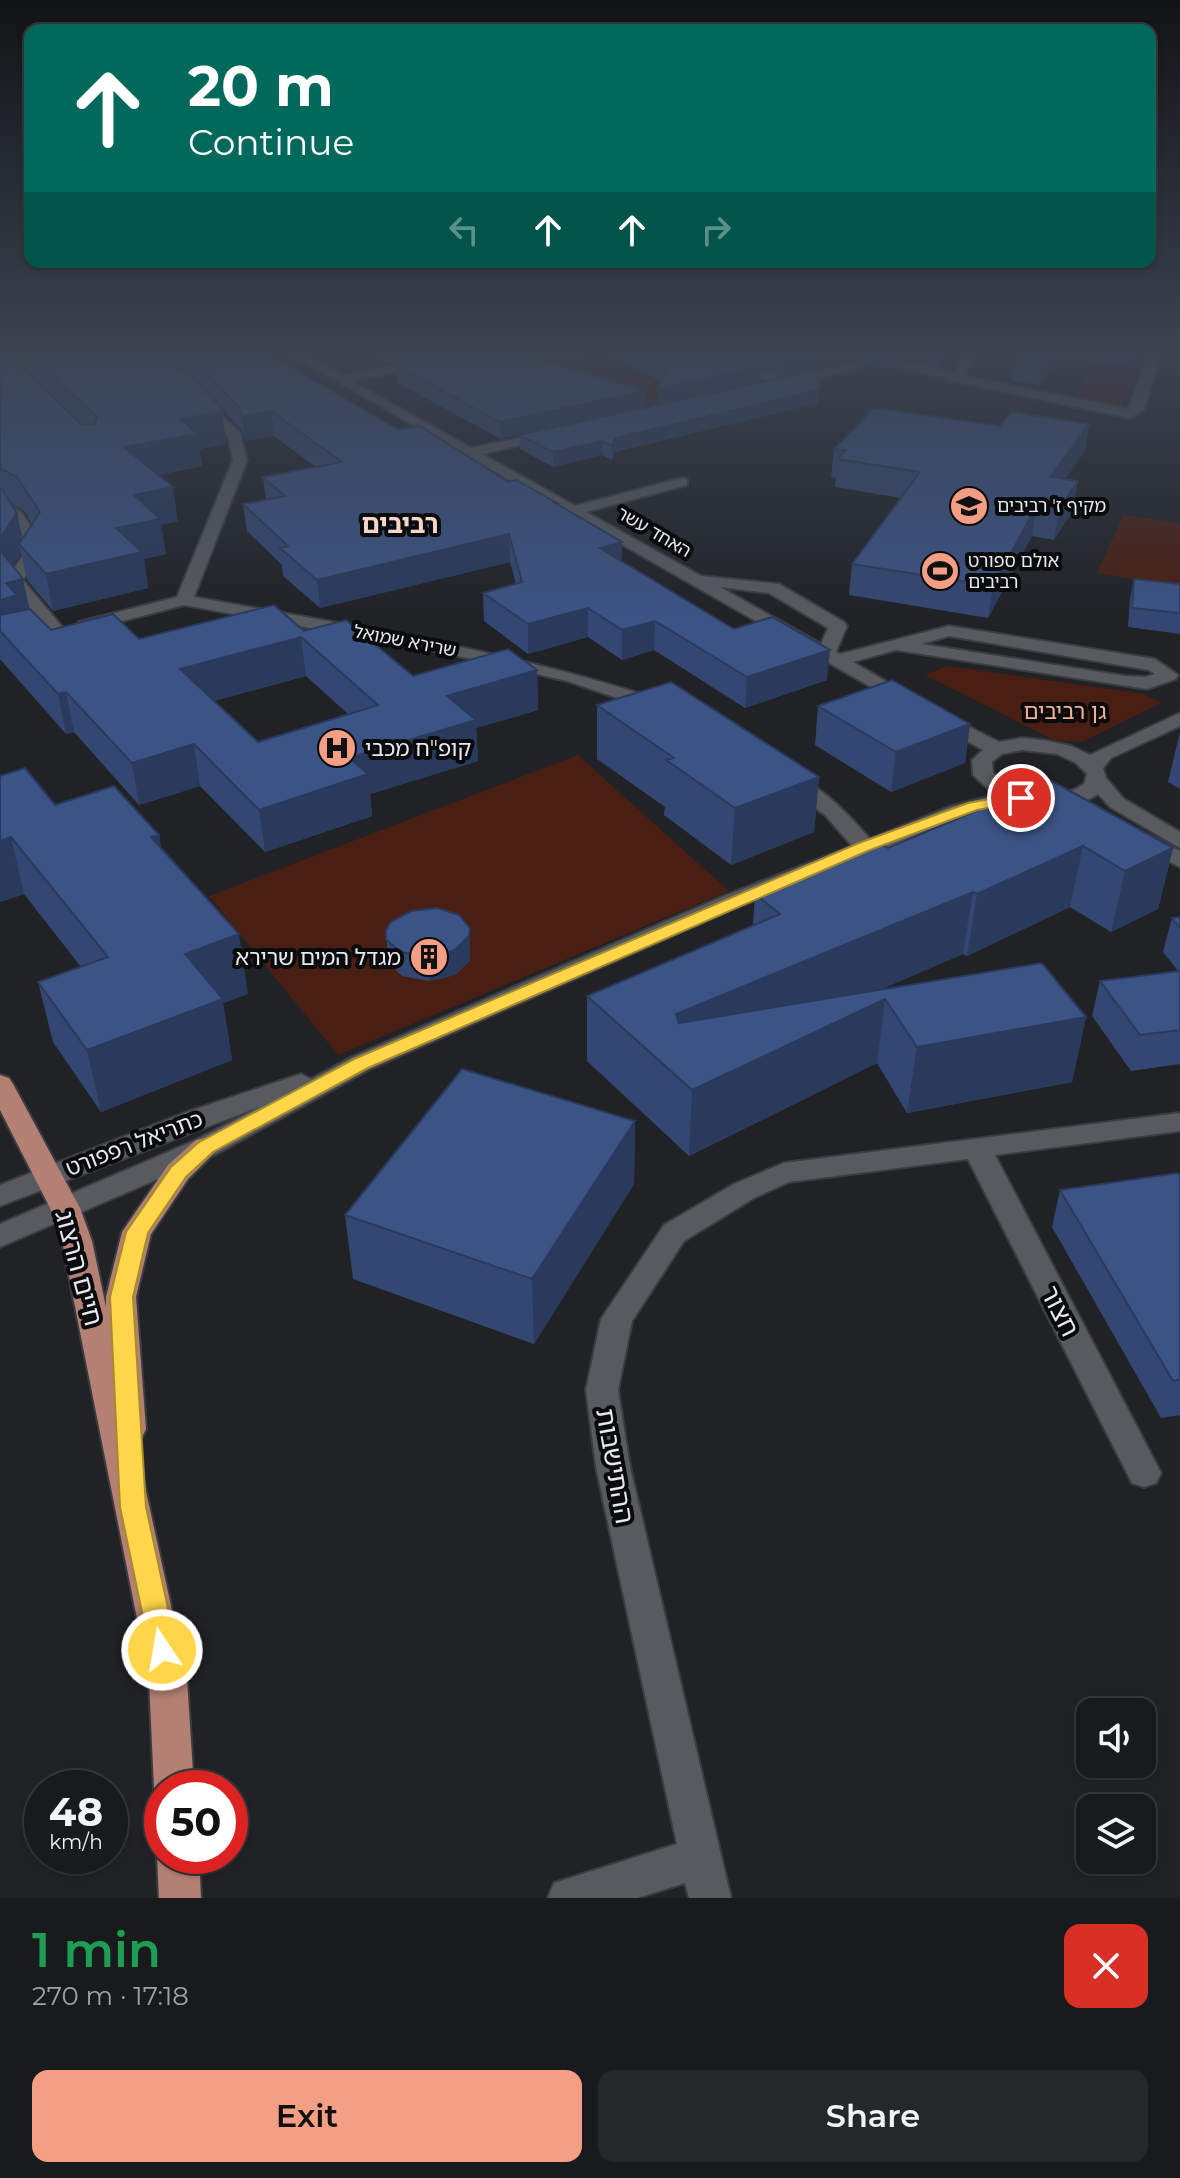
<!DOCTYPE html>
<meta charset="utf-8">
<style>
:root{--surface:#181a1c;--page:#252729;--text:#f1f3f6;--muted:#9fa1a3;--line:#36383b;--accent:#f49e86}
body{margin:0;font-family:Montserrat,"Noto Sans Hebrew",sans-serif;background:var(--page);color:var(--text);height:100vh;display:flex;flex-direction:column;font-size:30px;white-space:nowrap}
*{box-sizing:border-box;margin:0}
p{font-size:26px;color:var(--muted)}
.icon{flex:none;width:44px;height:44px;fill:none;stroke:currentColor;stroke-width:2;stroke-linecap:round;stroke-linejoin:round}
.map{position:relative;height:1898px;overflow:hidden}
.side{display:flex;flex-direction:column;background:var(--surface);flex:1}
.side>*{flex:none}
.hud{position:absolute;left:24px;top:24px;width:1132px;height:244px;border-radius:16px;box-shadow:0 2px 6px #0004,0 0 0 2px var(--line);background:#00695c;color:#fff;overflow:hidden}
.fabs{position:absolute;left:1076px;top:1698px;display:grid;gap:16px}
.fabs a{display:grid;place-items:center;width:80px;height:80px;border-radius:16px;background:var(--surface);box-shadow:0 2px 6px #0004,0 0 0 2px var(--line);font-size:40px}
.speed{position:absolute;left:24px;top:1770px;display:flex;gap:16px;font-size:40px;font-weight:700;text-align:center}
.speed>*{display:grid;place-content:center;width:104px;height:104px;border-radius:50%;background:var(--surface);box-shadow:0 2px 6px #0004,0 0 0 2px var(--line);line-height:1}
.speed small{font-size:20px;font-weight:400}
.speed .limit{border:12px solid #d22;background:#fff;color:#111}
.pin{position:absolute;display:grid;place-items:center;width:68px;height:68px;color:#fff;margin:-34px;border:4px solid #fff;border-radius:50%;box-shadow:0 2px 8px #0007}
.me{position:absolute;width:88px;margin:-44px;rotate:348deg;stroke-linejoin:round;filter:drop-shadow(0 0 6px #0008)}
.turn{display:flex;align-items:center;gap:28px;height:168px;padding:0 32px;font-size:36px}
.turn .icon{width:104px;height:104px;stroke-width:2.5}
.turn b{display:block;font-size:56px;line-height:68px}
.lanes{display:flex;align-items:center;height:76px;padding:0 32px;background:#0003;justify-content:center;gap:40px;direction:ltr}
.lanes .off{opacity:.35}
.round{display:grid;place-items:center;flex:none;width:84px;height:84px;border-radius:16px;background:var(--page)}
.head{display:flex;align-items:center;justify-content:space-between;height:136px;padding:0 32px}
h1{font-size:48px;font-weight:600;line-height:60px;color:#1e9e55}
.primary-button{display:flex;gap:16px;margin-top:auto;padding:16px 32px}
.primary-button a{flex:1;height:92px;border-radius:16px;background:var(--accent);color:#111;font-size:32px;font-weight:600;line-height:92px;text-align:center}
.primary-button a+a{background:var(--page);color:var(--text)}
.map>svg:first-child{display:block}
.green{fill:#491f13}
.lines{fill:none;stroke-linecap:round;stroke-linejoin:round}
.minor-casing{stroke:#3b3c40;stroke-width:4}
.major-casing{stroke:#3b3c40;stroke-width:4}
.minor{fill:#575a5f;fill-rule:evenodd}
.major{fill:#b48073;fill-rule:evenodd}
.wall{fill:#344772;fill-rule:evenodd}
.shaded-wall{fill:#2a3a5d}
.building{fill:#3c5385;stroke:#2a3a5d;stroke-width:2;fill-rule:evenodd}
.route{fill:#ffd54a;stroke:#a68a30;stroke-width:2}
.labels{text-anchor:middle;stroke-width:8;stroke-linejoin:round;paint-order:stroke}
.far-poi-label{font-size:18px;fill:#e7e9ec;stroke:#0a0b0d;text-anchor:start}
.far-street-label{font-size:18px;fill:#e7e9ec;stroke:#0a0b0d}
.park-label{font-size:22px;fill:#f7ad97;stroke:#0a0b0d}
.poi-label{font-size:22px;fill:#e7e9ec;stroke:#0a0b0d;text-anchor:start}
.street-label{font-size:22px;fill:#e7e9ec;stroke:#0a0b0d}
.far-district-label{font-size:26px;font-weight:bold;fill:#f5d4ca;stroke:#0a0b0d}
.near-street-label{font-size:26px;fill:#e7e9ec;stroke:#0a0b0d}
</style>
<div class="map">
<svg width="1180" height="1898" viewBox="0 0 1180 1898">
<rect width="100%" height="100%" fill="#202226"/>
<path class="green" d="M 524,351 L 582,351 L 686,398 L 639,407 Z
M 1090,367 L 1137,371 L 1121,408 L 1076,398 Z
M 1123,515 L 1180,523 L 1180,586 L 1097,573 Z
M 948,666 L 1144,694 L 1161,703 L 1082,742 L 1054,740 L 925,675 Z
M 578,755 L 729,891 L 338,1055 L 209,896 Z"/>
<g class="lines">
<g class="minor-casing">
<path id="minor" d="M 0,351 L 58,359 L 64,363 L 58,367 L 0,357 Z
M 284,351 L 299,351 L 343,376 L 464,351 L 489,351 L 353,382 L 471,448 L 554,431 L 554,437 L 482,454 L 575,506 L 682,478 L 687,479 L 687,485 L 586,512 L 701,576 L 779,584 L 844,622 L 847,626 L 836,652 L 840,654 L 949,626 L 1155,659 L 1178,675 L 1176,679 L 1147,689 L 896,650 L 853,662 L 916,699 L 913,703 L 899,703 ZM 720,587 L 769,593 L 828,628 L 821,644 ZM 949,636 L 1149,670 L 1155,674 L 1145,677 L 1125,676 L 922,644 Z
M 700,351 L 717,351 L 785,379 L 857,363 L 863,367 L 761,392 L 756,391 L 756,385 L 770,382 Z
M 840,351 L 862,351 L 953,373 L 967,351 L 979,351 L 964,376 L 1128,409 L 1150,351 L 1162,351 L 1144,409 L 1130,418 L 956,382 Z
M 201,396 L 240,433 L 247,460 L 194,597 C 353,626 509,650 663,701 L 666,705 L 656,711 L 567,681 L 445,653 L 184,605 L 85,631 L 79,630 L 76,626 L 79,622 L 177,597 L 233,460 L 228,437 L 194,400 Z
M 0,498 L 22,513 L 44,548 L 23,580 L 64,629 L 67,633 L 64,637 L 52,637 L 6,580 L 28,548 L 10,519 L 0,511 Z
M 942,713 L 999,742 L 1022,738 L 1043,740 L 1071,746 L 1090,755 L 1180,713 L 1180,726 L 1111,758 L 1103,768 L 1106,778 L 1124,799 L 1180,832 L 1180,848 L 1110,807 L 1098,794 C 1069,813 1050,806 1020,804 C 1001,804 982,811 965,817 L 740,906 L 370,1069 L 216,1154 L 0,1247 L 0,1224 L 196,1140 L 259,1107 L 0,1206 L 0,1185 L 187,1112 L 301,1074 L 311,1079 L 352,1057 L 724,896 L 852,846 L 825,815 L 785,787 L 782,783 L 785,779 C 812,772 853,820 870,839 L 949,807 L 995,795 L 973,775 L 972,760 L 983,750 L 935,723 L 932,719 ZM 1022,750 L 1057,754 L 1076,763 L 1087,774 L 1084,784 C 1055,804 1018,797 993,773 L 992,762 L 1002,754 Z
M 1144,833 L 1180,851 L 1180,867 L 1136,845 L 1133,840 Z
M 1180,1113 L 1180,1131 L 995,1155 L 1161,1473 L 1156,1483 L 1144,1487 L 1132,1483 L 968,1159 L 789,1182 L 754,1198 L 684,1241 L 632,1321 L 618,1390 L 630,1467 L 731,1898 L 689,1898 L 685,1883 L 637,1898 L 548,1898 L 554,1883 L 677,1844 L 596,1467 L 586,1390 L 601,1319 L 664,1225 L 734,1184 L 784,1163 Z"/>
</g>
<g class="major-casing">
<path id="major" d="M 0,1075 L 9,1078 L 13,1084 L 80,1208 L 92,1241 L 106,1307 L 106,1297 L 122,1232 L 168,1165 L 196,1140 L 206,1138 L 216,1140 L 220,1147 L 188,1179 L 151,1234 L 136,1297 L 146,1429 L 141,1439 L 135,1441 L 187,1679 L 194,1788 L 162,1788 L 162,1803 L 154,1788 L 149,1679 L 62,1241 L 50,1208 L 0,1110 Z
M 162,1844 L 162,1856 L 199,1856 L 201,1898 L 159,1898 L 157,1856 Z"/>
</g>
<use href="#minor" class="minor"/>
<use href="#major" class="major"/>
</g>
<path class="wall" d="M 0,351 L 28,373 L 24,351 L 50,351 L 66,354 L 62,351 L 263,351 L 399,430 L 557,505 L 622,542 L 622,561 L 734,629 L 827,680 L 745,708 L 654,650 L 622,660 L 588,637 L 528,654 L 484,621 L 483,593 L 516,584 L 510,562 L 320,608 L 283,576 L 282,565 L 247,531 L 243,504 L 266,500 L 263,477 L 316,467 L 274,436 L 245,441 L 242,431 L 222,409 L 226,444 L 199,449 L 202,466 L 158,475 L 178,521 L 161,525 L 166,554 L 144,559 L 148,588 L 53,611 L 27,580 L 21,553 L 13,566 L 30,609 L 51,630 L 139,639 L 304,631 L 413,676 L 537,670 L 538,710 L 476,728 L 478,761 L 370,794 L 372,816 L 265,852 L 200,786 L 139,805 L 74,732 L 66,734 L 0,659 ZM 11,503 L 24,511 L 32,524 L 23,539 L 17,513 ZM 306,676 L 348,714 L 258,742 L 214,701 Z
M 356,351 L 512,351 L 645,391 L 645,407 L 501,439 L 398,383 L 397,367 L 416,363 L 416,358 L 393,363 Z
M 597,351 L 725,351 L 761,367 L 760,381 L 658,404 L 662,381 Z
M 725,351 L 947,351 L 938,366 L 891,355 L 890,368 L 865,365 L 860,361 L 824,360 L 823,368 L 784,376 Z
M 1013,351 L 1136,351 L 1130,366 L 1055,358 L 1042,385 L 1011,381 L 1013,367 L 1021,352 Z
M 822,369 L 818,403 L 615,452 L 612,460 L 602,455 L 553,467 L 520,449 L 519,435 Z
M 1089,424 L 1085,451 L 1065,479 L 1073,510 L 1054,540 L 1032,536 L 988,618 L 849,595 L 852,564 L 901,498 L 835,487 L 836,478 L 831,477 L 834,449 L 1000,426 Z
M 1134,579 L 1180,584 L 1180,634 L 1128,627 L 1130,598 Z
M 597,705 L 819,777 L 814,832 L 731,865 L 664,815 L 665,807 L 597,759 Z
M 818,706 L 970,724 L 965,763 L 891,792 L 815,745 Z
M 1180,732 L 1180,789 L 1168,782 Z
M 0,776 L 55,805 L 159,835 L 161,848 L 248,994 L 223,1003 L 232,1060 L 101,1112 L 53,1042 L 38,982 L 81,967 L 24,894 L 0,902 Z
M 1050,780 L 1173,848 L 1158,909 L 1111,932 L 1070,907 L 967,956 L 963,954 L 879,990 L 1086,1017 L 1072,1082 L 907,1113 L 877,1063 L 689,1156 L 587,1061 L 587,996 L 753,925 L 755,894 L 888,848 Z
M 1180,917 L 1180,1064 L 1131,1071 L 1092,1016 L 1100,981 L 1178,971 L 1163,952 L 1172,918 Z
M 470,928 L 470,960 L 456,974 L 444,978 L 429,981 L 402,976 L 388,962 L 386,930 Z
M 635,1121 L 634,1184 L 534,1344 L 353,1279 L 345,1215 Z
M 1180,1175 L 1180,1415 L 1161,1418 L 1052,1227 L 1060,1190 Z"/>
<path class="shaded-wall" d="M 392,351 L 449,351 L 415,355 L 416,358 L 393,363 Z
M 824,351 L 823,368 L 784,376 L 785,362 Z
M 940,351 L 947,351 L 938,366 L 939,352 Z
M 1054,351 L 1056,351 L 1055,358 L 1042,385 L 1044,370 Z
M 1133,351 L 1136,351 L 1130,366 L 1133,352 Z
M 761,367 L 760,381 L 658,404 L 658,389 Z
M 822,369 L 818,403 L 615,452 L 612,460 L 612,446 L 615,438 Z
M 645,391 L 645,407 L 501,439 L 500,422 Z
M 271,411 L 274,436 L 245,441 L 242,416 Z
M 222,412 L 226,444 L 199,449 L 202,466 L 129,480 L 124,447 L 181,419 Z
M 1089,424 L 1085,451 L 1045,506 L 1050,477 Z
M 602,441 L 602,455 L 553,467 L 553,452 Z
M 1078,481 L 1073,510 L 1054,540 L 1059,510 Z
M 173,487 L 178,521 L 161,525 L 166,554 L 144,559 L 148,588 L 53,611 L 46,574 L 116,528 L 134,495 Z
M 1036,507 L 1032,536 L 988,618 L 993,586 Z
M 17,513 L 24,548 L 19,544 L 21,553 L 3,580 L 0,566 L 0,538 Z
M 509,534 L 510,562 L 320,608 L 317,580 Z
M 622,542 L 622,569 L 600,548 Z
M 23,579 L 31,616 L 0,631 L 0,600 L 6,583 Z
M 588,608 L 588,637 L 528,654 L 528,624 Z
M 655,621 L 654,650 L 622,660 L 622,630 Z
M 301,637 L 306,676 L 186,708 L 180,669 Z
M 830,650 L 827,680 L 745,708 L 747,677 Z
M 537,670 L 538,710 L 476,728 L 478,761 L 370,794 L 372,816 L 265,852 L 259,810 L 349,758 L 447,696 Z
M 66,692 L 74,732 L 66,734 L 58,694 Z
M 970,724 L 965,763 L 891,792 L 896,752 Z
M 194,744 L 200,786 L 139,805 L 132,763 Z
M 819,777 L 814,832 L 731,865 L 735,808 Z
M 159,835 L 169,892 L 151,837 Z
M 11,837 L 24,894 L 0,902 L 0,841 Z
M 1083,846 L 1070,907 L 967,956 L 977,894 Z
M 1173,848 L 1158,909 L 1111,932 L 1125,871 Z
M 973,892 L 963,954 L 678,1077 L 676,1014 Z
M 470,928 L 470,960 L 456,974 L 444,978 L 429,981 L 428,957 Z
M 239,934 L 248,994 L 223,1003 L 232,1060 L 101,1112 L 87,1050 L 185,954 Z
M 885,999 L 877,1063 L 689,1156 L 692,1090 Z
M 1086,1017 L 1072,1082 L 907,1113 L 917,1047 Z
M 635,1121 L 634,1184 L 534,1344 L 532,1279 Z"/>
<path class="building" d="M 0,351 L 6,351 L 82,425 L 95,424 L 97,417 L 28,351 L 50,351 L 115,362 L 99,351 L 114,351 L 150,357 L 186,371 L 221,407 L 222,412 L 181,419 L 197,434 L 124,447 L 173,487 L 134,495 L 160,519 L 116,528 L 142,552 L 46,574 L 19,544 L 40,512 L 17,477 L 0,468 Z
M 153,351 L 263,351 L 399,430 L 420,426 L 508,482 L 516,480 L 557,503 L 555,503 L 622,542 L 600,548 L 734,629 L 772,617 L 830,650 L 747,677 L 655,621 L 622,630 L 588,608 L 528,624 L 483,593 L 522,582 L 509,534 L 317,580 L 280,548 L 288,546 L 243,504 L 285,496 L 263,477 L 342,462 L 271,411 L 242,416 L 239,407 L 201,368 L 161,352 Z
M 432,351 L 512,351 L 645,391 L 500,422 L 397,367 L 433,360 L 415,355 Z
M 627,351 L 725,351 L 761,367 L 658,389 L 666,369 Z
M 759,351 L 824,351 L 824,355 L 785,362 Z
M 1022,351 L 1054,351 L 1044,370 L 1013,367 Z
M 822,369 L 819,390 L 615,438 L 612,446 L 602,441 L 553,452 L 519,435 Z
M 874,408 L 1000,426 L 1012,412 L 1089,424 L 1050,477 L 1078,481 L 1059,510 L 1036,507 L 993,586 L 852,564 L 920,472 L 837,459 L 846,450 L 834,449 Z
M 0,487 L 17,513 L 0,538 Z
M 0,550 L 23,579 L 6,583 L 17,595 L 0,600 Z
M 1134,579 L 1180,584 L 1180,613 L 1132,608 Z
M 274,605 L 304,631 L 346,620 L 413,676 L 508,649 L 537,670 L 447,696 L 476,720 L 349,758 L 368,774 L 259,810 L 194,744 L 132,763 L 66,692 L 58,694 L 0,631 L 0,615 L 30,609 L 51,630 L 113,614 L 139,639 ZM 301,637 L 378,705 L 258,742 L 180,669 Z
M 892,680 L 970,724 L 896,752 L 818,706 Z
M 671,682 L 819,777 L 735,808 L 666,760 L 674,758 L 597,705 Z
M 25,768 L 55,805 L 114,786 L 159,835 L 151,837 L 239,934 L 185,954 L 223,999 L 87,1050 L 38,982 L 108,957 L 11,837 L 0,841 L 0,776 Z
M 1050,780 L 1173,848 L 1125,871 L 1083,846 L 977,894 L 973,892 L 676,1014 L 679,1023 L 1042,963 L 1086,1017 L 917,1047 L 885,999 L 692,1090 L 587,996 L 780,914 L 755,894 L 883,845 L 888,848 Z
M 437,908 L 459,915 L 470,928 L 469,936 L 455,950 L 442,955 L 428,957 L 400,952 L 386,939 L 386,930 L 391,922 L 411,911 Z
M 1180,917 L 1180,928 L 1172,918 Z
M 1180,971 L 1180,1030 L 1140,1035 L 1100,981 Z
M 462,1069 L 635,1121 L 532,1279 L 345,1215 Z
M 1178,1173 L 1180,1175 L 1180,1379 L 1173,1381 L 1060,1190 Z"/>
<linearGradient id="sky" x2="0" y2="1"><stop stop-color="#121315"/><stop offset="0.57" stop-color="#3c4452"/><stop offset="1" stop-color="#3c4452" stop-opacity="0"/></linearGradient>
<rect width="1180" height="617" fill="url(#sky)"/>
<path class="route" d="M 1021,793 L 1027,794 L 1027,801 L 977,810 L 870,850 L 368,1068 L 213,1152 L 186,1177 L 148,1233 L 133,1297 L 146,1507 L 177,1650 L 172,1660 L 162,1663 L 152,1660 L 120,1507 L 110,1297 L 126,1232 L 171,1167 L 199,1142 L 354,1059 L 859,843 L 968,803 Z"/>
<defs>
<g id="school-disc" transform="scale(2)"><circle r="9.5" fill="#f49e86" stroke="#0a0b0d"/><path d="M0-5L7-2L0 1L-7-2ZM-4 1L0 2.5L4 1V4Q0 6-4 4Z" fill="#111"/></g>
<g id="stadium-disc" transform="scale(2)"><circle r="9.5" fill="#f49e86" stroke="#0a0b0d"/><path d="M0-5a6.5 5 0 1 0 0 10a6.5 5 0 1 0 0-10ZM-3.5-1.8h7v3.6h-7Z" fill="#111"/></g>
<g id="hospital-disc" transform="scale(2)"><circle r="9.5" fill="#f49e86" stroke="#0a0b0d"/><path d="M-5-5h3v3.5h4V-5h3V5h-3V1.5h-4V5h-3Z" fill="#111"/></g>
<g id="building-disc" transform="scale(2)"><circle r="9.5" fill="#f49e86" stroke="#0a0b0d"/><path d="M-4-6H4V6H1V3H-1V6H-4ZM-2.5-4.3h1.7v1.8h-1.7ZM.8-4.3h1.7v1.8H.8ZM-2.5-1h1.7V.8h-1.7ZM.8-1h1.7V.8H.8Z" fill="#111"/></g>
</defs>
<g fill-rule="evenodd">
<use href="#school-disc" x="969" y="506"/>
<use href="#stadium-disc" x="940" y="571"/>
<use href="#hospital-disc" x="337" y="748"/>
<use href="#building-disc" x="429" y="957"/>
</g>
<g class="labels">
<g class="far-poi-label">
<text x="997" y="512">מקיף ז' רביבים</text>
<text x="968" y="567">אולם ספורט<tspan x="968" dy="21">רביבים</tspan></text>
</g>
<g class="far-street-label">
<text transform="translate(654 532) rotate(30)" y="6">האחד עשר</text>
<text transform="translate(405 641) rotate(11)" y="6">שרירא שמואל</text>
</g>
<g class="park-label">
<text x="1065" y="719">גן רביבים</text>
</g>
<g class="poi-label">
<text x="365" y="756">קופ"ח מכבי</text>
<text x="401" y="965" text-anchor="end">מגדל המים שרירא</text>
</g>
<g class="street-label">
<text transform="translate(134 1143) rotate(-21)" y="8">כתריאל רפפורט</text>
</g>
<g class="far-district-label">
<text x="400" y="533">רביבים</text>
</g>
<g class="near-street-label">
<text transform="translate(79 1268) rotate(75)" y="9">חיים הרצוג</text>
<text transform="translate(1060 1311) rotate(63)" y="9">חצור</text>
<text transform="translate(615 1466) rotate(80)" y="9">ההתישבות</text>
</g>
</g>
</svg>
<div class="fabs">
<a><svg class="icon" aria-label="sound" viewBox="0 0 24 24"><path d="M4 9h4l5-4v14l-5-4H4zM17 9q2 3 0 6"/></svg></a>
<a><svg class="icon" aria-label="layers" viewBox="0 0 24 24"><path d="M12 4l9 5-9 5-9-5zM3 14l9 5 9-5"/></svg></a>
</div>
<div class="speed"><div>48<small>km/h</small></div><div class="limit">50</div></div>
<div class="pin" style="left:1021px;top:798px;background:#d93025"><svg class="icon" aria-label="arrive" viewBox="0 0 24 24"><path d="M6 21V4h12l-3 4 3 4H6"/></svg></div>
<svg class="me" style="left:162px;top:1650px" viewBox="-20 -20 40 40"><circle r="17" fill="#ffd54a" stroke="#fff" stroke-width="3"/><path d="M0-11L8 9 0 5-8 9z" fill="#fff"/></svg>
<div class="hud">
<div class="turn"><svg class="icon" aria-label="ahead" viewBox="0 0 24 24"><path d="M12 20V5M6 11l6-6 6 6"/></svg><div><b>20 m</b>Continue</div></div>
<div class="lanes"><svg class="icon off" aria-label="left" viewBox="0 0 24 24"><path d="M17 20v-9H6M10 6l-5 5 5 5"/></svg><svg class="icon" aria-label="ahead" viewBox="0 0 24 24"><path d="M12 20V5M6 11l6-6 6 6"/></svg><svg class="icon" aria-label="ahead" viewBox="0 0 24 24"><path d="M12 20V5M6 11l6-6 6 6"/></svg><svg class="icon off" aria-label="right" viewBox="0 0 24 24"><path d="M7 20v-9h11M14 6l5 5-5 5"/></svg></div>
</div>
</div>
<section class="side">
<div class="head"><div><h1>1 min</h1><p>270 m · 17:18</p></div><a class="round" style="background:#d93025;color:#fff"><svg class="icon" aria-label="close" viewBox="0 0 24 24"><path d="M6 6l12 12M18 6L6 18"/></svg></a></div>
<div class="primary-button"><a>Exit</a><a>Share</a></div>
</section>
